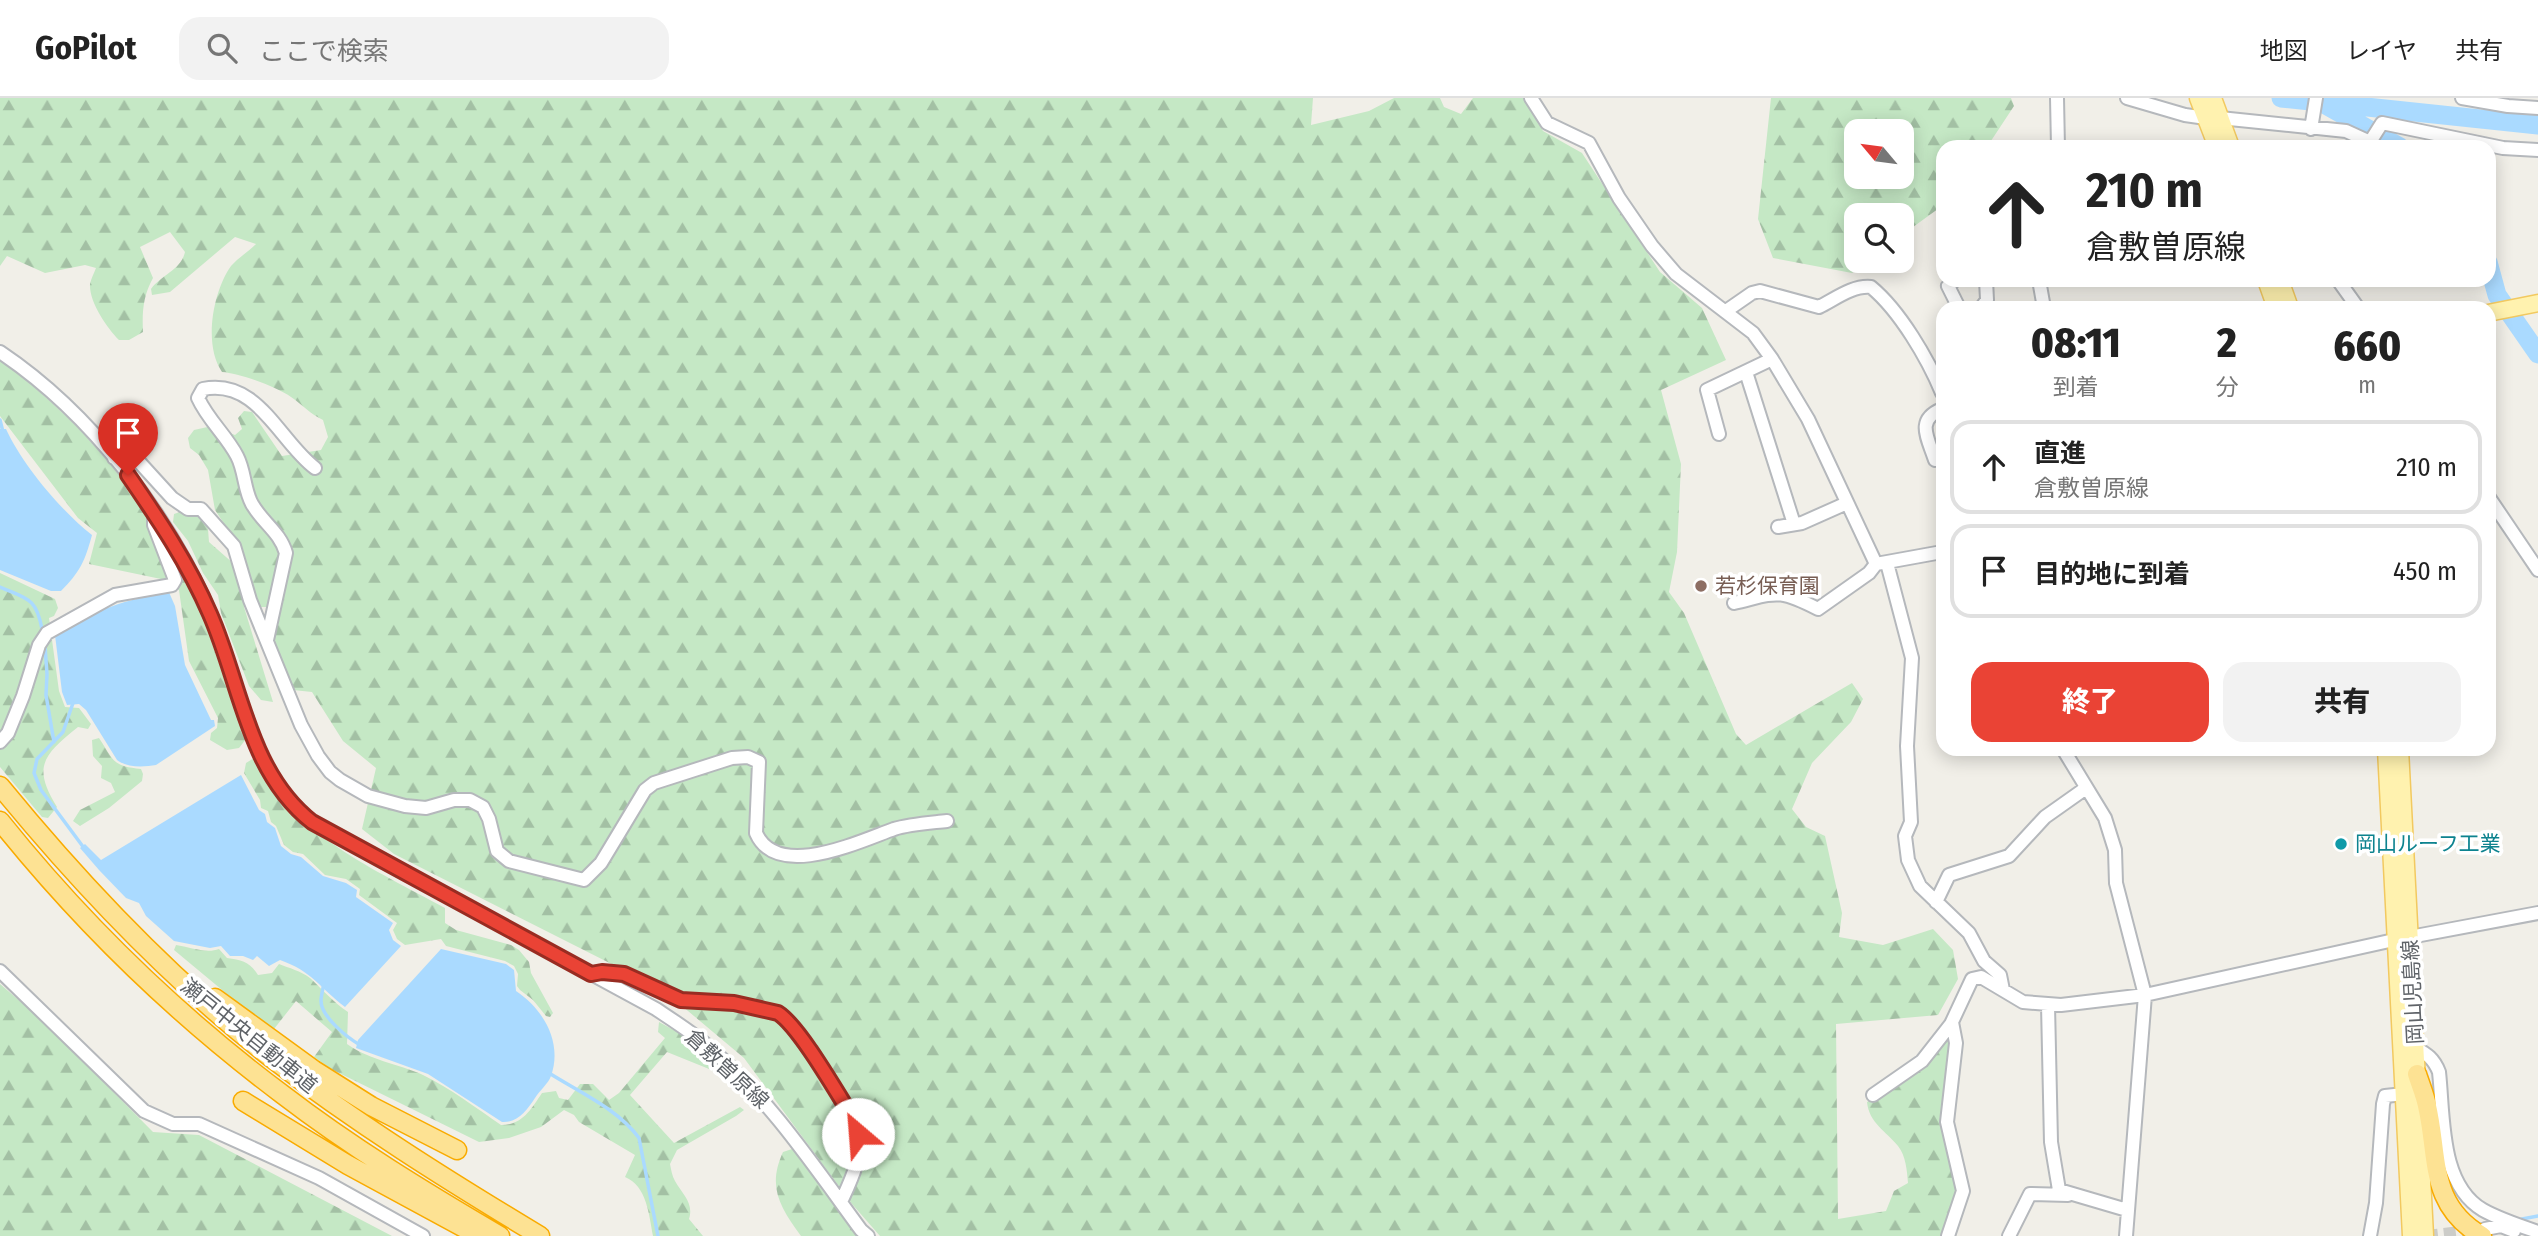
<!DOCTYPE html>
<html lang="ja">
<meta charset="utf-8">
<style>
:root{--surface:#fff;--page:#f2f2f2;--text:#222;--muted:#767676;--line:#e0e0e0;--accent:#ea4335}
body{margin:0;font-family:"Fira Sans Condensed","Noto Sans JP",sans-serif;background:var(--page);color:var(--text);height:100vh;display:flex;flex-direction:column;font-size:26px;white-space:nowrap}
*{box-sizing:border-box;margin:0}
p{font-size:23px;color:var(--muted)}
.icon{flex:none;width:38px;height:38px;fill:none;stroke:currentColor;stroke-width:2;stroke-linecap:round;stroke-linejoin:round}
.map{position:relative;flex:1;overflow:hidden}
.side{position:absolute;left:1936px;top:203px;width:560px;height:455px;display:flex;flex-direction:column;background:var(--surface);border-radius:21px;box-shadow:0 4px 18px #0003}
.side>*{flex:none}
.hud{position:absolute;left:1936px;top:42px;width:560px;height:147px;border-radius:21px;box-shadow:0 4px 18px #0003;background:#fff;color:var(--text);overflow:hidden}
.needle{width:46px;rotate:299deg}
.controls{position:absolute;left:1844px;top:21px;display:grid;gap:14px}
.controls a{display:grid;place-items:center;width:70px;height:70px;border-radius:14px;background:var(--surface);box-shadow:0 4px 18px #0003;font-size:35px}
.pin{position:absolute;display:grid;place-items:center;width:60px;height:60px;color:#fff;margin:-72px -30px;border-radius:50% 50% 50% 0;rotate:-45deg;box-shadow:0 0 7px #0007}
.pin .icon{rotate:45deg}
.me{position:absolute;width:77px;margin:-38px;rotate:333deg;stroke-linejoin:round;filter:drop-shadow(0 0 5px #0008)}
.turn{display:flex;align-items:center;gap:24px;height:147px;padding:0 35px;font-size:32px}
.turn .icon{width:91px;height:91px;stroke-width:2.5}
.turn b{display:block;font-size:49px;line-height:60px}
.eta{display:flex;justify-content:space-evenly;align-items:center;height:119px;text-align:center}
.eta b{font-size:42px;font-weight:800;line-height:49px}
.action{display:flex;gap:14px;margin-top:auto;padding:14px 35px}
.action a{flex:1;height:80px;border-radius:21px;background:var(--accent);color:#fff;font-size:28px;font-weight:800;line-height:80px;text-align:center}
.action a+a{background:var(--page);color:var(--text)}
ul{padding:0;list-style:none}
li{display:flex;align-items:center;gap:21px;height:94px;margin:0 14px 10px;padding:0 21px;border:4px solid var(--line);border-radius:21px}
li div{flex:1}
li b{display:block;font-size:26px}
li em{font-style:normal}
header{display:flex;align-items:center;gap:42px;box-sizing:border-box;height:98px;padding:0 35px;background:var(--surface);border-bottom:2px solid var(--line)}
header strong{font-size:33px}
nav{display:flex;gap:38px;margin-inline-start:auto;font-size:24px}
.search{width:490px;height:63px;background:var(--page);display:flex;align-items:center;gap:18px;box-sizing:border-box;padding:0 24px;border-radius:21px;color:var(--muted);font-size:26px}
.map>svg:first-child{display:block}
.forest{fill:url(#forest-firs);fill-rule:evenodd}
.water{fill:#aadaff}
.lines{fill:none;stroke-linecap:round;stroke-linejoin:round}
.stream{stroke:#aadaff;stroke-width:3.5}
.river{stroke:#aadaff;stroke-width:19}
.minor-tunnel{stroke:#ccccc8;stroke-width:12;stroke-dasharray:12 6;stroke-linecap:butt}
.minor-casing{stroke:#b5b8bc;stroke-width:16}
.major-casing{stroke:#f2c960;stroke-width:19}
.highway-casing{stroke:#f9ab00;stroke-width:21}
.minor{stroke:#fff;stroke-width:12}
.major{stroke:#fff2af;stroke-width:16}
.highway{stroke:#fde293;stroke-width:18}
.route-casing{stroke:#982c22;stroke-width:18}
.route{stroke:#ea4335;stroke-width:12}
.education-dot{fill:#8d6e63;stroke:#fff;stroke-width:2.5}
.culture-dot{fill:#0f9aa8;stroke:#fff;stroke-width:2.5}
.labels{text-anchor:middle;stroke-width:7;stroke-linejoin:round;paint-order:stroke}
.education-label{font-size:21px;fill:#785e54;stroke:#fff;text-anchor:start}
.culture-label{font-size:21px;fill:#0d838f;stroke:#fff;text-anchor:start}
.street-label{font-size:21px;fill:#5f6368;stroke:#fff}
</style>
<header>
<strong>GoPilot</strong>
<div class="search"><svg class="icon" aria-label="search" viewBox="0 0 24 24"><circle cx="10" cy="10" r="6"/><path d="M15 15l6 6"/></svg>ここで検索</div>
<nav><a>地図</a><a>レイヤ</a><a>共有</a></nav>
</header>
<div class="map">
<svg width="2538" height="1138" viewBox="0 0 2538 1138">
<defs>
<pattern id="forest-firs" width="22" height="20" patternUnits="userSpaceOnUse" patternTransform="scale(1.75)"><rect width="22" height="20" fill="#c5e8c5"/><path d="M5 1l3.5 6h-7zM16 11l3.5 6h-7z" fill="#a3c0a4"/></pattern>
</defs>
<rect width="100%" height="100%" fill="#f1efe8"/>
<path class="forest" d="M 0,0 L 1313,0 L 1311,27 L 1369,13 L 1394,0 L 1440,0 L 1444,9 L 1461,16 L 1473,0 L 1523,0 L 1543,33 L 1582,55 L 1660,174 L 1702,210 L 1726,262 L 1661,292 L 1681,366 L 1677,454 L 1669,494 L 1684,515 L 1736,636 L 1746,647 L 1852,585 L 1863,601 L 1851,624 L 1812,665 L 1792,711 L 1806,729 L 1825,738 L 1842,815 L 1839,839 L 1883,847 L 1933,831 L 1953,852 L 1958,881 L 1938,917 L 1836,926 L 1838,1121 L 1886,1113 L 1894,1093 L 1908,1085 C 1907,1073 1906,1058 1898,1048 C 1886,1033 1869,1025 1867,1004 L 1893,990 L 1946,941 L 1950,945 L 1942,1022 L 1957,1090 L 1943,1138 L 880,1138 L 852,1106 L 744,960 L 663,892 L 394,756 L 362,731 L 376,670 L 343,643 L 312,594 L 293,592 L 273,544 L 278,525 L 267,509 L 244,509 L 273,604 L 261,602 L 249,588 L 221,515 L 218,497 L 203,475 L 188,443 L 173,424 L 174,416 L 180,414 L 199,415 L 208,431 L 209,444 L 234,466 L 243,454 L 215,412 L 208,372 L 199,357 L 190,350 L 188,340 L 194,332 L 212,328 L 235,337 L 242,331 L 238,320 L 244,313 L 252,314 L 282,358 L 321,352 L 328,339 L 323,322 C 310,316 303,307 291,299 C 277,289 239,275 222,274 C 203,247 213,193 231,168 C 238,160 249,153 256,146 L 235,139 L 170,194 L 152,197 L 151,191 C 161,177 181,172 185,154 L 170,134 L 140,149 L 153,180 C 143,198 142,214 143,234 L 129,242 L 119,242 C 107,230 89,204 90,186 C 91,181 94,175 96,170 L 85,167 L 45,175 L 7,158 L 0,168 Z
M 1771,0 L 2011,0 L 2014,8 L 1987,49 L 1942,49 L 1942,108 L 1902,137 L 1902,117 L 1857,117 L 1857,163 L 1868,163 L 1852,175 L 1773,160 L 1758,121 ZM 1857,33 L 1902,33 L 1902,79 L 1857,79 Z
M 0,262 C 88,327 158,414 202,514 C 220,555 231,599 246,641 L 239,650 L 227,652 L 210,642 L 211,635 L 217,630 L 218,620 L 189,563 L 179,492 L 161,481 L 89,466 L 97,435 L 78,420 L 0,318 Z
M 0,475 L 55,501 L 58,510 L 54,518 L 49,520 L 59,593 L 65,609 L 79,610 L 91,626 L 88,631 L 78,629 C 43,657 32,669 57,709 L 48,720 L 42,719 L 0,669 Z
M 99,640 C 114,663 112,668 141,671 L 143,676 L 142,683 L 109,710 L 80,728 L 73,723 L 80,712 L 115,694 L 111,685 L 101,680 L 102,668 L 93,658 L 92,642 Z
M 254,660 C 294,737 372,770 445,810 L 445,825 L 456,832 L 511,847 L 519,852 L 529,864 L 531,875 L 553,915 L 550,919 L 546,918 L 533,902 L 520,892 L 517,888 L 518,876 L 514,868 L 505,863 L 446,848 L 441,841 L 405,847 L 397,841 L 393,832 L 397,825 L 359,797 L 360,791 L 346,781 L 325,777 L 303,756 L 293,754 L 284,747 L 276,728 L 271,724 L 268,713 L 261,710 L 260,702 L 244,675 L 246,665 Z
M 176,847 C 190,849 206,856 219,851 L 227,860 C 242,862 250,864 258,877 L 272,875 L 279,866 C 289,870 301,873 310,880 C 323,892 333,904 348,914 L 347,946 C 371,963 397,965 423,977 C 450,990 476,1010 501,1027 C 523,1027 531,1011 542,995 L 556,993 L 559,1000 L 568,1002 L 580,986 L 593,986 L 609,1002 L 619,995 L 665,940 L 658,934 L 659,924 L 681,936 L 727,973 L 714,973 L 667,954 L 630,997 L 674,1045 L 740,1009 L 744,1012 L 736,1018 L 677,1052 L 670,1066 C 671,1071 672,1078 675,1083 C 683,1097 694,1105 689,1121 L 703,1138 L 653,1138 C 649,1117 647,1088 625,1079 L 635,1057 L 579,1024 L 574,1017 L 564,1012 L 541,1029 L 509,1040 L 479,1044 L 333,972 L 314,959 L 332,934 L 296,903 L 274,931 L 245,911 L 174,852 Z
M 0,886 L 42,922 L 153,1034 L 199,1037 L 392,1138 L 0,1138 Z
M 792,1051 L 797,1053 L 856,1138 L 801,1138 C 780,1109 767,1089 783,1054 Z"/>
<path class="water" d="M 0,331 L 6,331 C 22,366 61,413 92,437 C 85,463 80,474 61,493 L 51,493 L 0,472 Z
M 168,492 L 175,508 L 185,567 L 211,622 L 214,622 L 215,628 L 156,667 C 144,669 127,670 117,662 L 86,612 L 79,606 L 67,607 L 62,594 L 55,537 C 95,514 116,503 162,496 L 161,493 Z
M 241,677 L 259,712 L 265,716 L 267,724 L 275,730 L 281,748 L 291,756 L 301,759 L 323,778 L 346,785 L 357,792 L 356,799 L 393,825 L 389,832 L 393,842 L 401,848 L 345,909 C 320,890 312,873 280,862 L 269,868 L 257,858 L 253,862 L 243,858 L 230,858 L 221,848 L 210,850 L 174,843 L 146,818 L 139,805 L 126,800 L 99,772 L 80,750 L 85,746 L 101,762 Z
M 441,851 L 506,866 L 514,872 L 516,893 C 543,911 563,944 551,978 C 548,986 540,992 535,1000 C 527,1012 518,1025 502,1024 L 428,976 L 356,950 L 358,942 Z"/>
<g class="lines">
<path class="stream" d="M 0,322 L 3,334
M 0,489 C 27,501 36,499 42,531
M 45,548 L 47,576 L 46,597 L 54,644
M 73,605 L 63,634 L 37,661 L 34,675 L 41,692 L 84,750
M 324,885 C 323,891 321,898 321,903 C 321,919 348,940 360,947
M 549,975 C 579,994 618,1011 639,1040 L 658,1138
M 2522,1121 L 2538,1118"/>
<path class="river" d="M 2281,0 L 2538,27
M 2324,6 L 2400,49
M 2488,164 L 2497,197 L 2538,256"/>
<path class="minor-tunnel" d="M 2426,1138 L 2478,1132"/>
<g class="minor-casing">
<path id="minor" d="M 1531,0 L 1547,25 L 1589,45 L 1619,100 L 1652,148 L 1676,176 L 1753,235 L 1772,261 L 1808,321 L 1876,466
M 2057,0 L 2058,49
M 2127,0 L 2185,17 L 2206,20
M 2462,0 L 2508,8 L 2538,10
M 2220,20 L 2346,33 L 2370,44 L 2382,25 L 2503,50 L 2538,52
M 2311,31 L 2316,0
M 1955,182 L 1948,188 L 1959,210
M 2039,182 L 2044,210
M 2338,182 L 2358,210
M 1981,210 L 1987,202 L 1986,182
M 1726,213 L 1752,195 L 1760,193 L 1819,209 C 1835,201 1853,187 1871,189 C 1900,213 1928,261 1942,295
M 0,254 C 91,315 169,417 211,517 C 240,588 249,675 312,724 L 656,911 C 674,923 693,935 709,949 C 769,1001 814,1068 861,1132 L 868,1138
M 1746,274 L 1794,426
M 1719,336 L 1707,292 L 1772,261
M 114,360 L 131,355 L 172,400 L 188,411 L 201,411 L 234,448 L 250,502 L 301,627 L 318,658 L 330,674 L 340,682 L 368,698 L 405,708 L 426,710 L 454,702 L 470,702 L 483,709 L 489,721 L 497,753 L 509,763 L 584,782 L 601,765 L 645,692 L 654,685 L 732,660 L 748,659 L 759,664 L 756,735 C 777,783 860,743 894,731 C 910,726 929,725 947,723
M 1935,362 C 1928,340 1915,322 1942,311
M 2488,398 L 2538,472
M 1778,429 L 1802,425 L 1847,405
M 1887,465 L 1912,560 L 1907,648 L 1911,724 L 1905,738 L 1908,762 L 1920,788 L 1969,835 L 1984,863 L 2000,877 L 2003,892
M 1734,505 C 1777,495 1777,490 1818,511 L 1869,475 L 1876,466 L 1942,454
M 267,542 L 286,455 C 280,434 262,424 252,406 C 244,392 245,373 237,358 C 226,337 208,322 198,300 L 203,291 C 258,280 279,343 315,370
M 0,644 L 8,635 L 23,598 L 39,547 L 47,535 L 115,497 L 172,487 L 175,482 L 154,427 L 154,419
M 2063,651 L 2105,720 L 2115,752 L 2116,785 L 2145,897 L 2126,1138
M 1936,804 L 1949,777 L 2009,758 L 2045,719 L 2086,690
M 0,873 L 144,1013 L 173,1026 L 199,1026 L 319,1080 L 423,1138
M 591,876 L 602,874 L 624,876 L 681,902 L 734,905 L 778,915 C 794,925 856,1018 858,1037 C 862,1061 851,1082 841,1104
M 2048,907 L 2051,1044 L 2059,1092 L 2127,1112
M 2416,950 C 2427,956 2434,961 2439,974 C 2444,1018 2439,1086 2483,1112 C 2499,1121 2520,1128 2538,1134
M 1873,997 L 1922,963 L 1951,926 L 1972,881 L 1981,879 L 2023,904 L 2061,907 L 2145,897 L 2394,842 L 2538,815
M 2485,1131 L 2501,1128 L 2514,1133
M 1948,1138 L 1963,1093 L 1947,1024 L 1956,945 L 1952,924
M 2009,1138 L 2030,1096 L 2068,1097
M 2370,1138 L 2376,1105 L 2383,1006 L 2385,998 L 2404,996"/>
</g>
<g class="major-casing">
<path id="major" d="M 2198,0 L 2217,49
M 2213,0 L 2231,49
M 2266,182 L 2276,210
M 2280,182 L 2290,210
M 2488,215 L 2538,205
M 2386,651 L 2411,1138
M 2400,651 L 2425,1138"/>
</g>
<g class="highway-casing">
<path id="highway" d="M 0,688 C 81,787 169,880 270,959 C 356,1025 447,1082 540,1138
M 0,723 C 81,824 178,918 282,996 C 351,1049 425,1094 500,1138
M 215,900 L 314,972 L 371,1008 L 457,1052
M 2417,976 C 2420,986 2425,997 2427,1008 C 2439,1059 2428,1107 2482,1138
M 243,1003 L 348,1067 L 479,1138"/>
</g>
<use href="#minor" class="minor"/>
<use href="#major" class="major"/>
<use href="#highway" class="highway"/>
</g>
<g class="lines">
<g class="route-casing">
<path id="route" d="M 128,377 C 159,422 188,465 210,516 C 241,586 248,674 312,724 L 591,876 L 602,874 L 624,876 L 681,902 L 734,905 L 778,915 C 800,929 840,1000 856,1025 L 858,1036"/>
</g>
<use href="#route" class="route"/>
</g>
<circle class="education-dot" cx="1701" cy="488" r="7"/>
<circle class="culture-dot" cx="2341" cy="746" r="7"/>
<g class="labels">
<g class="education-label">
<text x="1715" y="495">若杉保育園</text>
</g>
<g class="culture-label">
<text x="2355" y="753">岡山ルーフ工業</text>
</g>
<g class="street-label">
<text transform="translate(2413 894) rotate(-93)" y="7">岡山児島線</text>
<text transform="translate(249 938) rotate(39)" y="7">瀬戸中央自動車道</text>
<text transform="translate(727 971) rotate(43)" y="7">倉敷曽原線</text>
</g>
</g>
</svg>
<div class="controls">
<a><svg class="needle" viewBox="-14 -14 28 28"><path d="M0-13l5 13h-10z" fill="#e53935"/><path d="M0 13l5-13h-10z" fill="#767676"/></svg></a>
<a><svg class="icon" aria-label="search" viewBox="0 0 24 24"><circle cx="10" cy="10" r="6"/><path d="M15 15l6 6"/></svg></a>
</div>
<div class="pin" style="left:128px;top:377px;background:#d93025"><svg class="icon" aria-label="arrive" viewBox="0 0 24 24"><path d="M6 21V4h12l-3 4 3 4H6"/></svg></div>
<svg class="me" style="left:858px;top:1036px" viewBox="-20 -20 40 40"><circle r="19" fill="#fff"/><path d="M0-13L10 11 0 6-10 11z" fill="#ea4335"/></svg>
<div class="hud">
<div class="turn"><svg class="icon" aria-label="ahead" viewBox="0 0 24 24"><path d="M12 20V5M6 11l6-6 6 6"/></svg><div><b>210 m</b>倉敷曽原線</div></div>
</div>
<section class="side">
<div class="eta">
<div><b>08:11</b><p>到着</p></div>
<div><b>2</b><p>分</p></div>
<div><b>660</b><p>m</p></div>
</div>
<ul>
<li><svg class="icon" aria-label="ahead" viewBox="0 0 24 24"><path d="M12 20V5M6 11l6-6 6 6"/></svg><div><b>直進</b><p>倉敷曽原線</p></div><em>210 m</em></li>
<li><svg class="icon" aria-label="arrive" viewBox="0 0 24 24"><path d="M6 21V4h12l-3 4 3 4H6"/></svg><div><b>目的地に到着</b></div><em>450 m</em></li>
</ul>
<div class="action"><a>終了</a><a>共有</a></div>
</section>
</div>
